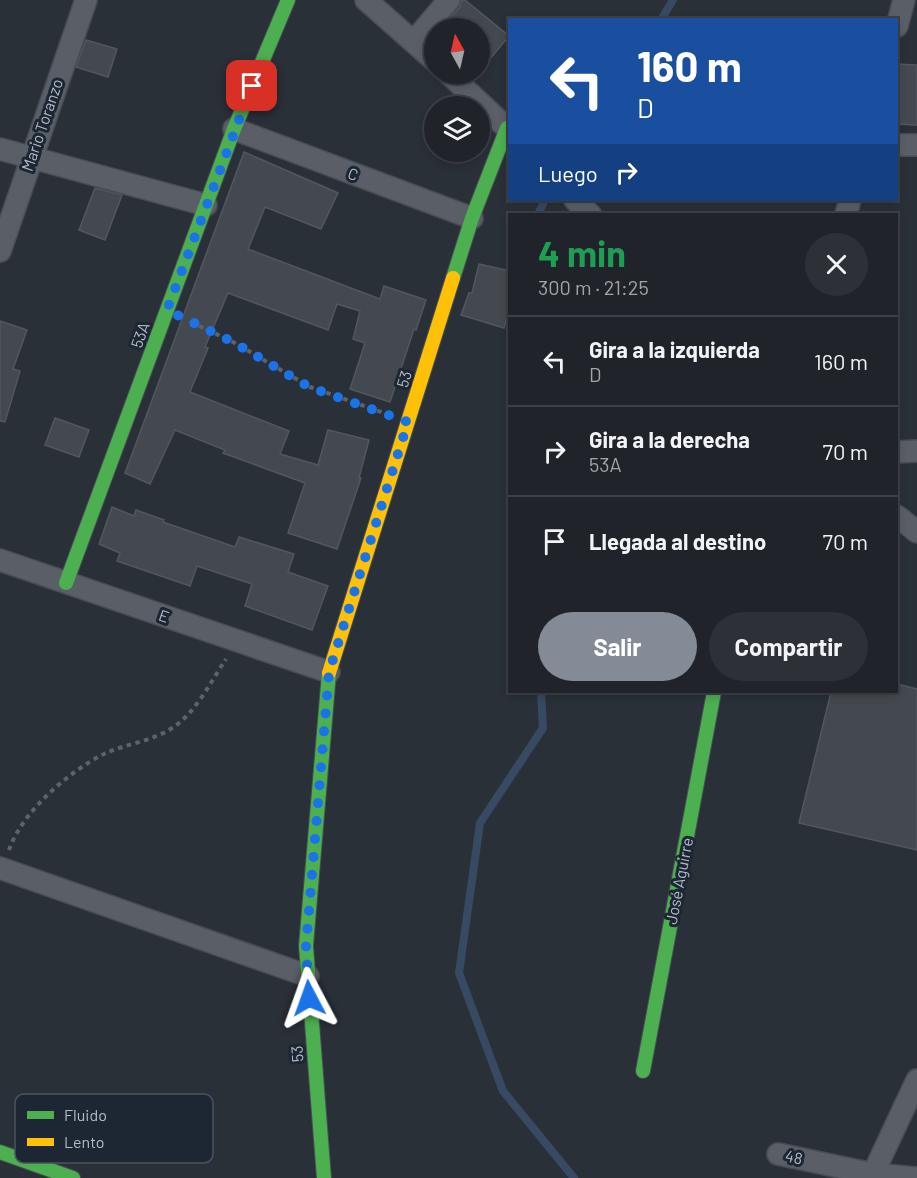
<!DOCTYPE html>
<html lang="es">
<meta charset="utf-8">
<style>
:root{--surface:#20242a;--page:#2d3036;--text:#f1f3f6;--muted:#a2a4a8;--line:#3d4147;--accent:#848b96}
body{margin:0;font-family:Barlow,sans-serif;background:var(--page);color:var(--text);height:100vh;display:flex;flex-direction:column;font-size:22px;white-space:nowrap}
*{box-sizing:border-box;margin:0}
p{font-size:20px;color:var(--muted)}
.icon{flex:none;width:33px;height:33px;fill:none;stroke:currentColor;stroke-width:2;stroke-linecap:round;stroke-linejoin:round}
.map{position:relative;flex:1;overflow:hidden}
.side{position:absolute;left:508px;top:213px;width:390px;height:480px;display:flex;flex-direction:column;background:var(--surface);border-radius:0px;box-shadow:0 3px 9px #0003,0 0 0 2px var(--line)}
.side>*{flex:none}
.banner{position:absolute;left:508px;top:18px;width:390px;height:183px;border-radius:0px;box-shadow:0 3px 9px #0003,0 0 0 2px var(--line);background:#1a4fa0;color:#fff;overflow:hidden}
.needle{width:39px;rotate:352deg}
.tools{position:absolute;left:424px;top:18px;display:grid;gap:12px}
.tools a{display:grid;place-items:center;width:66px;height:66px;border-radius:50%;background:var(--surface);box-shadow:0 3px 9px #0003,0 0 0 2px var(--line);font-size:30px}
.pin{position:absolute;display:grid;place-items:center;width:51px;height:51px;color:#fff;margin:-26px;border-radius:12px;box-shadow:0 3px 9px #0006}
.me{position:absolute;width:66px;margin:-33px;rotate:356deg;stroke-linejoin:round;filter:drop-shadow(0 0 4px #0008)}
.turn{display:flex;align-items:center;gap:21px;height:126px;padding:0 30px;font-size:27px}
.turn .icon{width:78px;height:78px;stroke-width:2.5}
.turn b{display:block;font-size:42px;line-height:51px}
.then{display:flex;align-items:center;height:57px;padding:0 30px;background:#0003;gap:12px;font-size:22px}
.round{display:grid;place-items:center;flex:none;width:63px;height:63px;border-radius:32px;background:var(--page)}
.overview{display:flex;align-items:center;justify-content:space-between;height:102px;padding:0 30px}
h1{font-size:36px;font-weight:700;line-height:45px;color:#1e9e55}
.primary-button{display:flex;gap:12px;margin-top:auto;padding:12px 30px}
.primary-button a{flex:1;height:69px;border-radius:36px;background:var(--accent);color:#fff;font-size:24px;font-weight:700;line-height:69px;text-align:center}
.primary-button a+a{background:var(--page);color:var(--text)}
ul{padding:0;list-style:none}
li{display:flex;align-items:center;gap:18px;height:90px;padding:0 30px;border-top:2px solid var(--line)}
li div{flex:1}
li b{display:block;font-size:22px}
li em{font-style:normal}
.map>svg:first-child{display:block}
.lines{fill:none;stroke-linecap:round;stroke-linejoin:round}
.stream{stroke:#384963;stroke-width:8}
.building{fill:#444950;stroke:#52575f;stroke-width:1.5}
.street-casing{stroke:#484c53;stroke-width:24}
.fast-casing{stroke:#484c53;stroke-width:16}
.slow-casing{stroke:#484c53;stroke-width:16}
.path{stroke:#5d636a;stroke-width:4;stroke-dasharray:4.5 4.5;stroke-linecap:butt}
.street{stroke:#5a5e66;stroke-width:21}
.fast{stroke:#4caf50;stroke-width:14}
.slow{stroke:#ffc107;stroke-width:14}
.route{stroke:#1a73e8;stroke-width:10;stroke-dasharray:0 18}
.labels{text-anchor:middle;stroke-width:6;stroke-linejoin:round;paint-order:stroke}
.street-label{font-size:16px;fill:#b4bcc9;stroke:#1d2633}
.key{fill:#1d2633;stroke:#4a5360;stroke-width:1.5}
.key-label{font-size:16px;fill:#b4bcc9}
</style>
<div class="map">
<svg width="917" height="1178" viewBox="0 0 917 1178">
<rect width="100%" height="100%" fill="#2a3038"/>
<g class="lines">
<path class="stream" d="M 661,20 L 673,0
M 538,214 L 543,204
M 541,692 L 543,728 L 480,823 L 459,973 L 503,1091 L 574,1178"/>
</g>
<path class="building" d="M 462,0 L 465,0 L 509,36 L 480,71 L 480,28 L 441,28 L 459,8 Z
M 86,40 L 117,49 L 108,77 L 76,67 Z
M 897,64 L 917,65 L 917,125 L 897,124 Z
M 244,152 L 338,193 L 321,229 L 265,207 L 248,249 L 380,299 L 384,286 L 426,300 L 416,330 L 414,329 L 390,402 L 350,389 L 365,343 L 353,339 L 360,311 L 337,304 L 328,330 L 228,293 L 205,347 L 208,348 L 190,392 L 289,431 L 280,454 L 318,465 L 328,430 L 369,440 L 359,478 L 361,478 L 337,549 L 288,533 L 305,483 L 223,453 L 225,450 L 175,430 L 150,484 L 125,473 Z
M 95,188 L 122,195 L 105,240 L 79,230 Z
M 479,264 L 510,271 L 510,309 L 504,328 L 461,315 L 469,293 L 472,293 Z
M 0,321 L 27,330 L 13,369 L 20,371 L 5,422 L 0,421 Z
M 55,418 L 89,430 L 79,457 L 45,445 Z
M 112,507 L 134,516 L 136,510 L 164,520 L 163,522 L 235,547 L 239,537 L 294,554 L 288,572 L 328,586 L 312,630 L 245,606 L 252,584 L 197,566 L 190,586 L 117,561 L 120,553 L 99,544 Z
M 897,684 L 917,689 L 917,850 L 799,823 L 831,692 L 897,692 Z"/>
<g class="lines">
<g class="street-casing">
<path id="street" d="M 366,0 L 435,61
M 897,26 L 904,0
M 414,41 L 449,0
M 449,74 L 510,131
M 234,129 L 472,218
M 897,145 L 917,145
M 0,149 L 206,205
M 575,200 L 590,214
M 846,214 L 850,200
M 0,251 L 86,0
M 897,452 L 917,451
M 897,516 L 917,532
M 0,560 L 329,672
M 0,868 L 308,976
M 778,1154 L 873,1174 L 917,1178
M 873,1174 L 917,1080"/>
</g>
<g class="fast-casing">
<path id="fast" d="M 453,278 L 472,218 L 507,128
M 66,583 L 234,129 L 288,0
M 643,1071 L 714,692
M 0,1152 L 73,1178
M 324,1178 L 306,946 L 329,673"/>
</g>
<g class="slow-casing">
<path id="slow" d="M 329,673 L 453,278"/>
</g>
<path class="path" d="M 191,322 L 233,342 L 310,387 L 384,413
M 9,850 C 22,812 68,772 104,754 C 125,744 153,741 172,728 C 196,713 211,681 226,659"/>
<use href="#street" class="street"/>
<use href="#fast" class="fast"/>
<use href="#slow" class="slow"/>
</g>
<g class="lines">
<path class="route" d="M 252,86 L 167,310 L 233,342 L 309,387 L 408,422 L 329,672 L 306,946 L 309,998"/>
</g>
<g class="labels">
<g class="street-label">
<text transform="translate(42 125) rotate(-71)" y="6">Mario Toranzo</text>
<text transform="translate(353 174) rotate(20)" y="6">C</text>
<text transform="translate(140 335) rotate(-70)" y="6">53A</text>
<text transform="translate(404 379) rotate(-73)" y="6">53</text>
<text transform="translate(164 616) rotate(19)" y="6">E</text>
<text transform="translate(679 881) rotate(-79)" y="6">José Aguirre</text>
<text transform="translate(297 1054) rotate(-94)" y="6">53</text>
<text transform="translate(794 1157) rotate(12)" y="6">48</text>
</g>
</g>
<rect x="15" y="1094" width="198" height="69" rx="9" class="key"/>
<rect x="27" y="1111" width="27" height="8" fill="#4caf50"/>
<rect x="27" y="1138" width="27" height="8" fill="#ffc107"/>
<g class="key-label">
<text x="64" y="1121">Fluido</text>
<text x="64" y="1148">Lento</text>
</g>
</svg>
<div class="tools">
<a><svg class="needle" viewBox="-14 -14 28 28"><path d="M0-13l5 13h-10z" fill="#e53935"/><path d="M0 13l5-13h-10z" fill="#a2a4a8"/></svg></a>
<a><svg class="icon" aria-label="layers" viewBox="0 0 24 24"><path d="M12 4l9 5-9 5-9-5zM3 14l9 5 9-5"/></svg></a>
</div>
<div class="pin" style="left:252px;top:86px;background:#d93025"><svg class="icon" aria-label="arrive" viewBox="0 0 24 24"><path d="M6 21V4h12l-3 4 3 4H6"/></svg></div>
<svg class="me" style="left:309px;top:998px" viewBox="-20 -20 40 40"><path d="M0-17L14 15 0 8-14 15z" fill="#1a73e8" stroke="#fff" stroke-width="4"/></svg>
<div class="banner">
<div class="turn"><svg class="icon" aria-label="left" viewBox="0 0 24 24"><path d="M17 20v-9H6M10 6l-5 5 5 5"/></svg><div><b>160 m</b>D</div></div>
<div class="then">Luego<svg class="icon" aria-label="right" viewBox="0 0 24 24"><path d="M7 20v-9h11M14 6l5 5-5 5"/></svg></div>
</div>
<section class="side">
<div class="overview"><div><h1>4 min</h1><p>300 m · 21:25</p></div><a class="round"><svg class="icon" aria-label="close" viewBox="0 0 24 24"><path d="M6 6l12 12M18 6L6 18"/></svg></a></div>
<ul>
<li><svg class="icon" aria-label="left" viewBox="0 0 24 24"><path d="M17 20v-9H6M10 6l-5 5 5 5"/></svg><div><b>Gira a la izquierda</b><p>D</p></div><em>160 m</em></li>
<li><svg class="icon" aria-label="right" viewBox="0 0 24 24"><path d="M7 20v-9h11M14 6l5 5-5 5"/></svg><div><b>Gira a la derecha</b><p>53A</p></div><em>70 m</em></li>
<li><svg class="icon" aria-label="arrive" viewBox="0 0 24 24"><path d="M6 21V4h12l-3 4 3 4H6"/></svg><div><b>Llegada al destino</b></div><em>70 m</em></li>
</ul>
<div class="primary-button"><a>Salir</a><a>Compartir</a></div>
</section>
</div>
